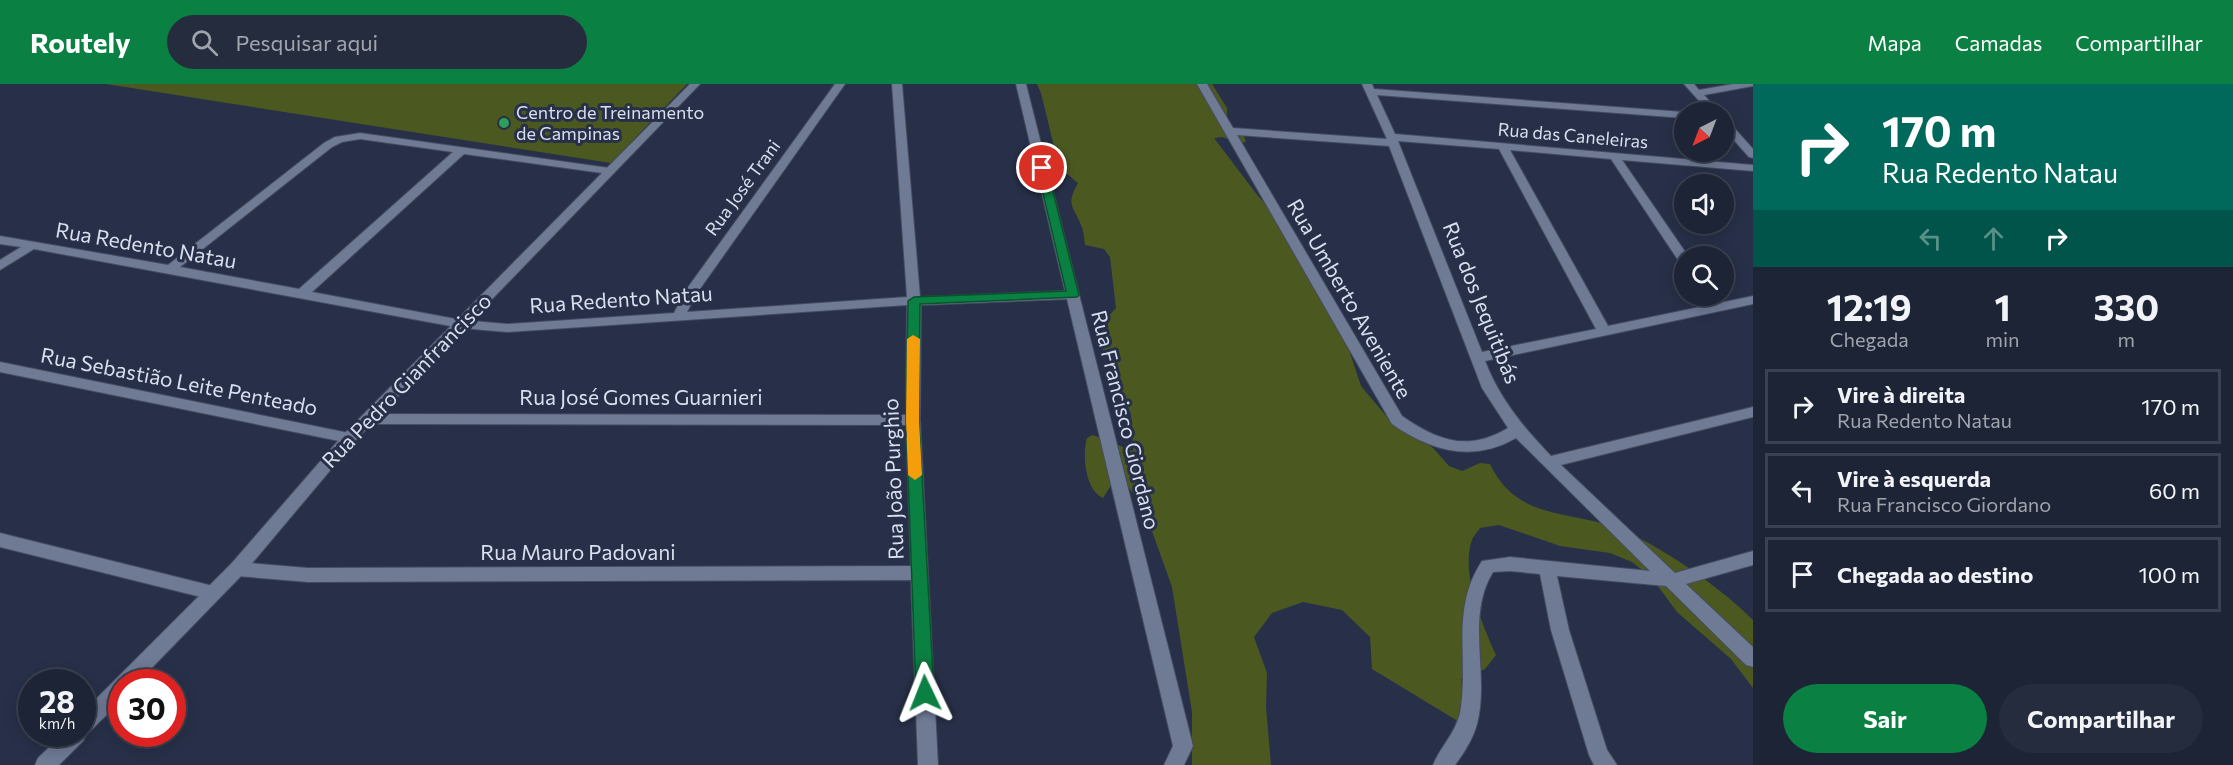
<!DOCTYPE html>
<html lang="pt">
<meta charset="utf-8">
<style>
:root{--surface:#1d2436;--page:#252c3e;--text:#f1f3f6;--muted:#a0a4ad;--line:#3b4151;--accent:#0b8043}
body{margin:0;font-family:Commissioner,sans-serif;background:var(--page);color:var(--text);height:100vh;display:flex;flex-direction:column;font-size:22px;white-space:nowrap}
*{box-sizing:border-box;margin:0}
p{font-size:20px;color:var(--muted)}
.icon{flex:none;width:33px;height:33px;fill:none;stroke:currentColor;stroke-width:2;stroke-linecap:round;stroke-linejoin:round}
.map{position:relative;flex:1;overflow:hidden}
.side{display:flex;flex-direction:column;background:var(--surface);width:480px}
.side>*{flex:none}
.hud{background:#00695c;color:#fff;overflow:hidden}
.needle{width:39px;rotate:222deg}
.buttons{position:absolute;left:1674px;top:18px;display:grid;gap:12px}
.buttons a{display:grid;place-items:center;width:60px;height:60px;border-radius:50%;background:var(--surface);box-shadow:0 3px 15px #0003,0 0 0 2px var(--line);font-size:30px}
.speed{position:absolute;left:18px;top:585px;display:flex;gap:12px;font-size:30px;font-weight:700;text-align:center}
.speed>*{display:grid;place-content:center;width:78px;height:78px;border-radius:50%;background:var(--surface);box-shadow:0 3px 15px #0003,0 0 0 2px var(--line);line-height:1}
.speed small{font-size:15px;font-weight:400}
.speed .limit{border:9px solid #d22;background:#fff;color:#111}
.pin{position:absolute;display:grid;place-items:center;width:51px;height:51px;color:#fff;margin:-26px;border:3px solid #fff;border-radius:50%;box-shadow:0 2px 6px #0007}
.me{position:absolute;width:66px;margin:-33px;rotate:358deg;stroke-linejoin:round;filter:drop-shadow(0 0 4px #0008)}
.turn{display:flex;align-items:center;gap:21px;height:126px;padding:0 30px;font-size:27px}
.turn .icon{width:78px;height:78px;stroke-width:2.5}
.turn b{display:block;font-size:42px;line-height:51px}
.lanes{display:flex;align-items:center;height:57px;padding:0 30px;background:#0003;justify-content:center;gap:30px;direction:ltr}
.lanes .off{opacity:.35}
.eta{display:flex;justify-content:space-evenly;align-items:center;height:102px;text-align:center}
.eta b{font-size:36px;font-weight:700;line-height:42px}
.cta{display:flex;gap:12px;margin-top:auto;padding:12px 30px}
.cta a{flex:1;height:69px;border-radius:36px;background:var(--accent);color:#fff;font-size:24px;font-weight:700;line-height:69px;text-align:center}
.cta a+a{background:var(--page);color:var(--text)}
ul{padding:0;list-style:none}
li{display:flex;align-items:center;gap:18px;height:75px;margin:0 12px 9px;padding:0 18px;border:3px solid var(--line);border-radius:0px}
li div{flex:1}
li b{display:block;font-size:22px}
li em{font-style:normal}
header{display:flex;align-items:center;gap:36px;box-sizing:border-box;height:84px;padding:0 30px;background:var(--accent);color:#fff}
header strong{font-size:28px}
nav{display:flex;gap:33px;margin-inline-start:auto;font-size:21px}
.search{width:420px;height:54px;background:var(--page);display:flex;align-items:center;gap:15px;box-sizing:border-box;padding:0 21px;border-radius:33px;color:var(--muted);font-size:22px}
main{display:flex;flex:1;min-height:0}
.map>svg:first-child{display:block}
.green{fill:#4b5920}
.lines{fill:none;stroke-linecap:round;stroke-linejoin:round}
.minor-casing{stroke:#444c5f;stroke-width:2}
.tertiary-casing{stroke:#444c5f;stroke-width:2}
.minor{fill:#6f7a95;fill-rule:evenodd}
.tertiary{fill:#6f7a95;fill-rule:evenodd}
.route{fill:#0b8043;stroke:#07532c;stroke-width:1.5}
.slow{fill:#f59e0b}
.leisure-dot{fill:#2e9e5b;stroke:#273048;stroke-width:2}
.labels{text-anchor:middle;stroke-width:6;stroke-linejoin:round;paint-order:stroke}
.far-poi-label{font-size:18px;fill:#d9dfee;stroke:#273048;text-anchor:start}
.far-street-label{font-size:18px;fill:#d9dfee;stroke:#273048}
.street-label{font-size:21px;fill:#d9dfee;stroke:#273048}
</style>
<header>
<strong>Routely</strong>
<div class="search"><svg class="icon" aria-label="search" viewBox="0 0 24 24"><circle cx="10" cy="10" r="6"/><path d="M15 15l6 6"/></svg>Pesquisar aqui</div>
<nav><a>Mapa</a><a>Camadas</a><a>Compartilhar</a></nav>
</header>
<main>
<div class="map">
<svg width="1753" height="681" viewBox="0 0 1753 681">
<rect width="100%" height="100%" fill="#273048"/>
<path class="green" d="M 106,0 L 687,0 L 611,79 Z
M 1037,0 L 1212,0 L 1227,24 L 1227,41 L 1243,51 L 1246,57 L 1241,60 L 1222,53 L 1214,54 L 1258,112 L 1288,144 L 1338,233 L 1361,302 L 1387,333 L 1433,364 L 1449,382 L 1462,387 L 1480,379 L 1490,380 C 1519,441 1577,424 1629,449 C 1666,466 1725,507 1753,536 L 1753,604 L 1731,575 L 1677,528 L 1651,493 L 1632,478 L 1610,469 L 1560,462 L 1499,441 L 1480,444 C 1478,448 1473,452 1472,456 C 1460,489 1483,542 1496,571 L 1485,585 L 1461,595 L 1466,640 L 1456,636 L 1372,585 L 1370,553 L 1342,526 L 1303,518 L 1272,529 L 1254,553 L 1267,589 L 1266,623 L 1271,681 L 1192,681 L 1192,628 L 1172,503 L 1143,422 L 1118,390 L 1103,414 C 1085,406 1082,370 1087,354 L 1093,351 L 1133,367 L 1131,330 L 1096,250 L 1098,244 L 1116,224 L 1110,173 L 1104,165 L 1085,161 C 1084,155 1084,147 1081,141 C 1074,122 1065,122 1078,99 L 1059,83 L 1041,9 Z"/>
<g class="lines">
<g class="minor-casing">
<path id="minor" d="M 835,0 L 845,0 L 697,209 L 687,228 L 907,213 L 892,0 L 902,0 L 920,213 L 1065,207 L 1016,0 L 1026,0 L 1193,662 L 1184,681 L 1164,681 L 1173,662 L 1067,215 L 921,221 L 920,336 L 938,681 L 918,681 L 911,496 L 308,498 L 237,492 L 231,490 L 228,485 L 231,480 L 237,478 L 308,484 L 911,482 L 906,341 L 369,340 L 362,335 L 369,330 L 906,331 L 907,221 L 507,248 L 461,244 L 34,165 L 0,186 L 0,176 L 21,163 L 0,160 L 0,152 L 168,181 L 324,59 L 335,53 L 360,49 L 609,84 L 615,87 L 609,90 L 464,70 L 312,208 L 461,236 L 507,240 L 674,229 L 686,206 ZM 360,55 L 453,68 L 299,205 L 180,183 L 332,63 L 342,58 Z
M 1197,0 L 1207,0 L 1233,44 L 1387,55 L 1362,0 L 1372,0 L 1374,5 L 1684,28 L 1686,28 L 1684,34 L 1377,11 L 1395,50 L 1753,81 L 1753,87 L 1622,76 L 1688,172 L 1684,172 L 1684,180 L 1680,179 L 1611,75 L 1510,66 L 1608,242 L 1753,212 L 1753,220 L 1485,277 C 1500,315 1523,343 1551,372 L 1753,323 L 1753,333 L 1561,381 L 1675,489 L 1753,467 L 1753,481 L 1686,500 L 1753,563 L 1753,583 L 1746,581 L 1666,502 L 1557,492 L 1569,546 L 1607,666 L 1617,681 L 1594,681 L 1589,671 L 1551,546 L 1540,490 L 1510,487 L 1493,488 C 1465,533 1490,591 1477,640 C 1473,655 1464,669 1455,681 L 1433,681 C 1442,660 1458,647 1461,623 C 1468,571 1451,524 1482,477 L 1510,473 L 1650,487 L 1516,354 C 1473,379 1430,367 1392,340 ZM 1237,51 L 1389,62 L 1482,304 L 1508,344 C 1468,368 1438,357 1402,332 ZM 1398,57 L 1499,65 L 1596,245 L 1482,268 Z
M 1684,0 L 1694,0 L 1699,6 L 1733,0 L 1753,0 L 1753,2 L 1704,11 L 1719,28 L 1709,28 Z
M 1724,36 L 1728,37 L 1753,65 L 1753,74 L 1749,73 L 1724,45 Z
M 0,278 L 349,349 L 354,350 L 357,354 L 354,358 L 349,359 L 0,288 Z
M 0,449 L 213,502 L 219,504 L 222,509 L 219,514 L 213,516 L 0,463 Z"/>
</g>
<g class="tertiary-casing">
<path id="tertiary" d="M 690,0 L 700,0 L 354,358 L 243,490 L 138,598 L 122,598 L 122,616 L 86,651 L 83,657 L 59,681 L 35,681 L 38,674 L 63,650 L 82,650 L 82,629 L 231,480 L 344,350 Z"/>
</g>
<use href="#minor" class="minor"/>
<use href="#tertiary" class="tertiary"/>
</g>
<path class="route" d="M 1042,81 L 1047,84 L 1079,211 L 1077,213 L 920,220 L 919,336 L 934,609 L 931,615 L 925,617 L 919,615 L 916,609 L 906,336 L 908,217 L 914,213 L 1066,207 L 1037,84 Z"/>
<path class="slow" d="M 913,251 L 920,255 L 919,336 L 922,391 L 915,396 L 908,391 L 906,336 L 907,255 Z"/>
<circle class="leisure-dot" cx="504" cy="39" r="6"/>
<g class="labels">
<g class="far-poi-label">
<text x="516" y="35">Centro de Treinamento<tspan x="516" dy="21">de Campinas</tspan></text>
</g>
<g class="far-street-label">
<text transform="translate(1573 52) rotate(5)" y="6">Rua das Caneleiras</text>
<text transform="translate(743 104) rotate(-54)" y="6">Rua José Trani</text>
</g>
<g class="street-label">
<text transform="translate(146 162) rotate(10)" y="7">Rua Redento Natau</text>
<text transform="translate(1349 215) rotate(60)" y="7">Rua Umberto Aveniente</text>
<text transform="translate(621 216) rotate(-4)" y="7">Rua Redento Natau</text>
<text transform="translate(1481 219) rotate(68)" y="7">Rua dos Jequitibás</text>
<text transform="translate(407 297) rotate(-46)" y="7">Rua Pedro Gianfrancisco</text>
<text transform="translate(179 298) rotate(11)" y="7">Rua Sebastião Leite Penteado</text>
<text x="641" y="321">Rua José Gomes Guarnieri</text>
<text transform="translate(1125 336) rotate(76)" y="7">Rua Francisco Giordano</text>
<text transform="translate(894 395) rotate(-92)" y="7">Rua João Purghio</text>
<text x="578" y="476">Rua Mauro Padovani</text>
</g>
</g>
</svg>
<div class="buttons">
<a><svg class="needle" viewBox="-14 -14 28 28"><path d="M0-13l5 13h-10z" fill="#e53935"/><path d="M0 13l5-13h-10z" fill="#a0a4ad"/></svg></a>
<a><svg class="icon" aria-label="sound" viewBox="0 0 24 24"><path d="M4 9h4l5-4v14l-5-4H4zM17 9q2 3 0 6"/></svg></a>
<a><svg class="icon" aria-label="search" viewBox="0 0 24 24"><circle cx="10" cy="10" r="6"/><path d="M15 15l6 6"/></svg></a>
</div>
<div class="speed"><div>28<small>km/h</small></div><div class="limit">30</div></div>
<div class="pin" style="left:1042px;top:84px;background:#d93025"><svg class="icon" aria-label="arrive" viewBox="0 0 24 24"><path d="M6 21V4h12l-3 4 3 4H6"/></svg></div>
<svg class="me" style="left:925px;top:609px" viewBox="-20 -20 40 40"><path d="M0-17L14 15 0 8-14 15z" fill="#0b8043" stroke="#fff" stroke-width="4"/></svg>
</div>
<section class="side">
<div class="hud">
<div class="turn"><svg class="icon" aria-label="right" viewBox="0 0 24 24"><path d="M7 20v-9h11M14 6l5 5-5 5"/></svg><div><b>170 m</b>Rua Redento Natau</div></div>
<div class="lanes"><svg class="icon off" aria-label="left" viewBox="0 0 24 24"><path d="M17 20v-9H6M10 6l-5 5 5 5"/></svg><svg class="icon off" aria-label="ahead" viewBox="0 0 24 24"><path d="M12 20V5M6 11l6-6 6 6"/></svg><svg class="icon" aria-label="right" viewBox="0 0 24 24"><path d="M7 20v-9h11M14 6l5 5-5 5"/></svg></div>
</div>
<div class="eta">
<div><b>12:19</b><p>Chegada</p></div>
<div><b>1</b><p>min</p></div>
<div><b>330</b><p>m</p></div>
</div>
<ul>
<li><svg class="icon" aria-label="right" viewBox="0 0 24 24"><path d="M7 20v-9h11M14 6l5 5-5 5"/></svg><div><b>Vire à direita</b><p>Rua Redento Natau</p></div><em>170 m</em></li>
<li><svg class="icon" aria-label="left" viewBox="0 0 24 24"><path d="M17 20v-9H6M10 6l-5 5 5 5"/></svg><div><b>Vire à esquerda</b><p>Rua Francisco Giordano</p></div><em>60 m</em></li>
<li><svg class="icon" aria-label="arrive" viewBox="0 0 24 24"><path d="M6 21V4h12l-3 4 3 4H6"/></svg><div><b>Chegada ao destino</b></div><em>100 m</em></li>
</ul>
<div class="cta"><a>Sair</a><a>Compartilhar</a></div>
</section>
</main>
